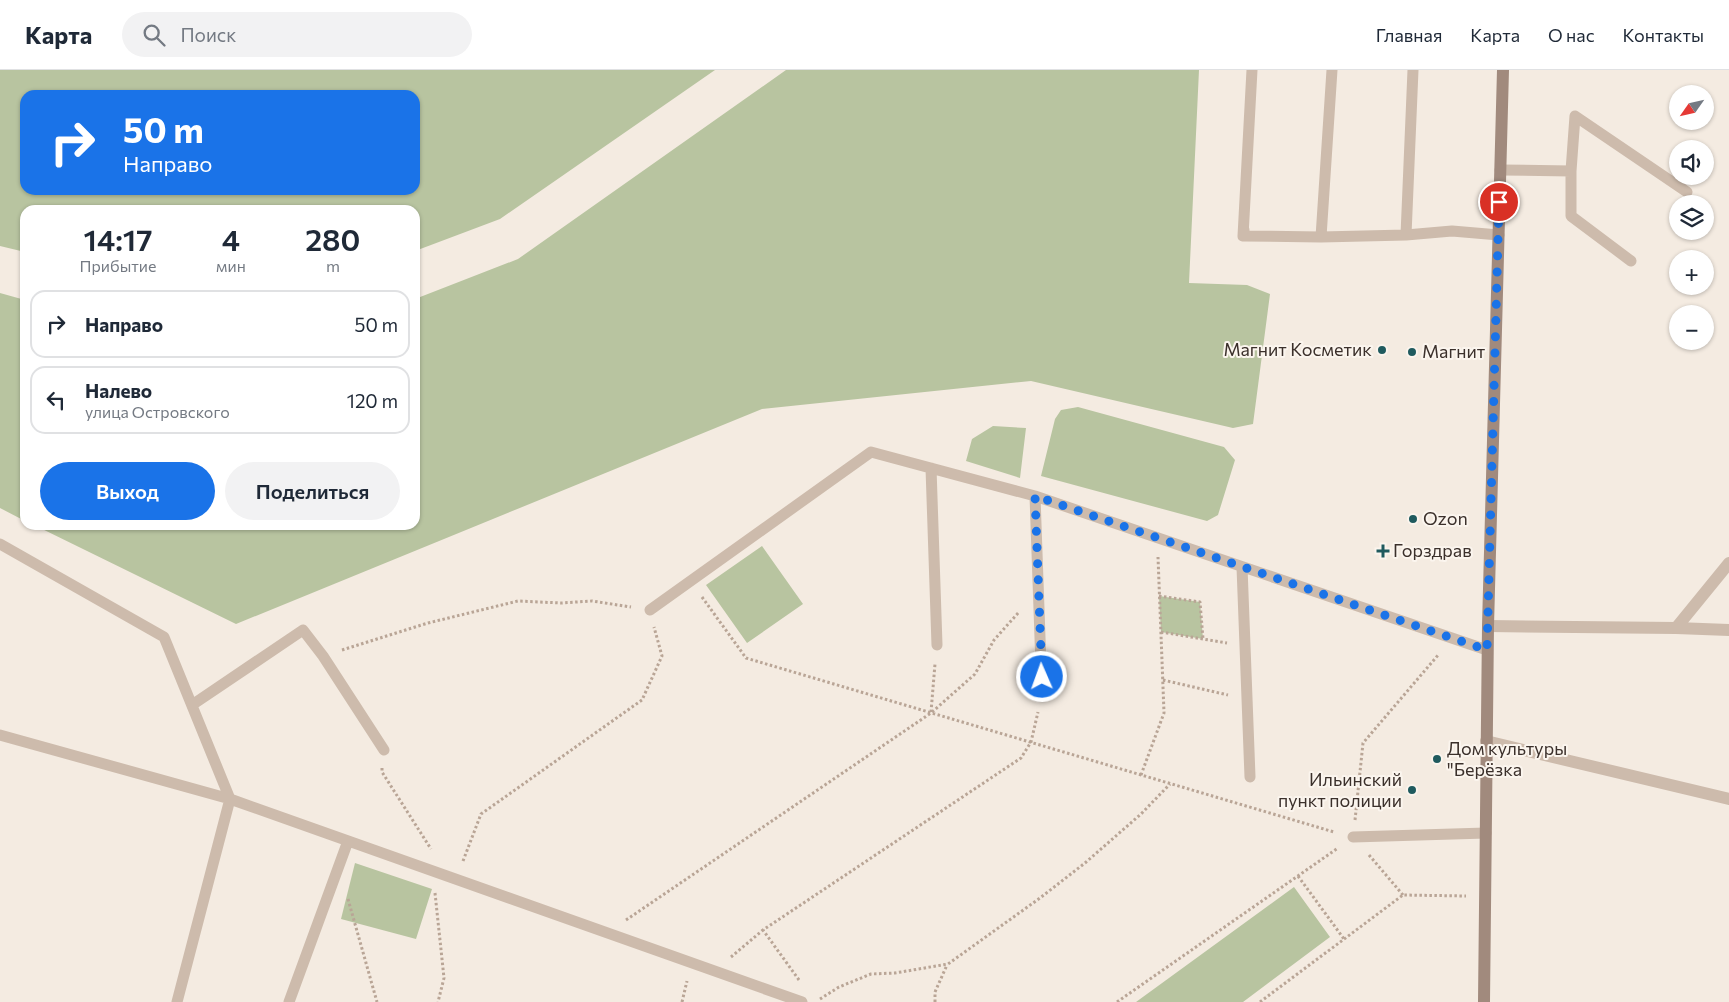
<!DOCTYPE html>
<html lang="ru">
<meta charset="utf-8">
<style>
:root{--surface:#fff;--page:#f2f2f3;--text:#1f2937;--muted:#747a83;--line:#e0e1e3;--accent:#1a73e8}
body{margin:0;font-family:Commissioner,sans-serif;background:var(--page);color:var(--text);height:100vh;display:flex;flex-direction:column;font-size:19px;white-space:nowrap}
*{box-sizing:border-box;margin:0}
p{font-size:16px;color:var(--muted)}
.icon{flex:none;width:28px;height:28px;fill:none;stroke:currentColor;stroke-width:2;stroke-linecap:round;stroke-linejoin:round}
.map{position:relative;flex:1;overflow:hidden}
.side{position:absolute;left:20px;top:135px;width:400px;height:325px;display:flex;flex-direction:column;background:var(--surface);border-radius:15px;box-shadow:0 1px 4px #0004}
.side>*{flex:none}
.banner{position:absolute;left:20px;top:20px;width:400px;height:105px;border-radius:15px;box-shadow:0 1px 4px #0004;background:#1a73e8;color:#fff;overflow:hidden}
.needle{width:32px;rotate:236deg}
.controls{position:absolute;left:1669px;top:15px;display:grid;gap:10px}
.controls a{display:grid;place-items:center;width:45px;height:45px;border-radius:50%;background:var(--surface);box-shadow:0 1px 4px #0004;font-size:25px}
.pin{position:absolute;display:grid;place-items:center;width:42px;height:42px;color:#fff;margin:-21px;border:2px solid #fff;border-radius:50%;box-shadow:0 1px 5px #0007}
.me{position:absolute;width:55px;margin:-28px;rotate:358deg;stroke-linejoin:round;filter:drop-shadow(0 0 4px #0008)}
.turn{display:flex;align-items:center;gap:18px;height:105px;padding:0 20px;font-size:22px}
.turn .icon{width:65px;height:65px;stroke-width:2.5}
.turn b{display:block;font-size:35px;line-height:42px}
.eta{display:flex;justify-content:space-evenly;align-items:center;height:85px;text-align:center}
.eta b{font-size:30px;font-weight:600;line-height:35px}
.button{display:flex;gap:10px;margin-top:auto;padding:10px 20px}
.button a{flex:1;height:58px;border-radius:30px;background:var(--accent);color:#fff;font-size:20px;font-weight:600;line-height:58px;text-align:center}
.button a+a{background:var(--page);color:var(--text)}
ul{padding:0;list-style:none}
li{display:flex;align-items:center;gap:15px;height:68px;margin:0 10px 8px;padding:0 10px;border:2px solid var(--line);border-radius:15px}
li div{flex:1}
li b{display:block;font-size:19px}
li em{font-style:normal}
header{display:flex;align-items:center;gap:30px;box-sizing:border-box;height:70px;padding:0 25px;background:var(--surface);border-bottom:1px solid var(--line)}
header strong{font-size:24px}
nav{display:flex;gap:28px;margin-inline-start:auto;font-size:18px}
.search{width:350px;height:45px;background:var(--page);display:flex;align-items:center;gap:12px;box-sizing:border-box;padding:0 18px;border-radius:28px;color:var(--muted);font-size:19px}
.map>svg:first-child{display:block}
.green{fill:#b8c4a0;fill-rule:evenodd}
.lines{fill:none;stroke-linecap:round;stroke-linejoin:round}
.path{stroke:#b9a596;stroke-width:3;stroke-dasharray:2.5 2.5;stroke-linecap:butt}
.service{stroke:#cdbbac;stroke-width:11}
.minor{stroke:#cdbbac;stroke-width:12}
.secondary{stroke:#a18a7d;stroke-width:12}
.route{stroke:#1a73e8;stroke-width:9;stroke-dasharray:0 16.2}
.poi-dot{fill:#1f5a5e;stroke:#fbf5ee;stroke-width:2}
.labels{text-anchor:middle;stroke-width:4;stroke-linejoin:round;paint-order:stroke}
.poi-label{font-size:18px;fill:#3b302b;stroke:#fbf5ee;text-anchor:start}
</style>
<header>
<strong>Карта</strong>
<div class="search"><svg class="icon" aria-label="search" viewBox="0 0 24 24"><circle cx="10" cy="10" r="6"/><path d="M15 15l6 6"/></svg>Поиск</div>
<nav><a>Главная</a><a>Карта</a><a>О нас</a><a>Контакты</a></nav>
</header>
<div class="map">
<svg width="1729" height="932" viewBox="0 0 1729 932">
<rect width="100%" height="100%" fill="#f4ebe1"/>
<path class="green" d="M 0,0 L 715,0 L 500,149 L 415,181 L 415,140 L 25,140 L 25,182 L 0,176 ZM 25,25 L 415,25 L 415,120 L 25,120 Z
M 786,0 L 1199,0 L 1189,213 L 1247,215 L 1270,224 L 1253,354 L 1233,358 L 1031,311 L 762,339 L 236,554 L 34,455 L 415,455 L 415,229 L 518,189 Z
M 0,223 L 25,230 L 25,451 L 0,438 Z
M 1078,337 L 1224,377 L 1235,390 L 1218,445 L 1207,451 L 1041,406 L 1055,349 L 1061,340 Z
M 993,356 L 1026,358 L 1020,408 L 966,391 L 972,369 Z
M 762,476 L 803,534 L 747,573 L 706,515 Z
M 1159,526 L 1200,532 L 1203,569 L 1161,562 Z
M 355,793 L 432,819 L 416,869 L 341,849 Z
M 1294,817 L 1330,867 L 1243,932 L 1136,932 Z"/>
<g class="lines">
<path class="path" d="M 1159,526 L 1200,532 L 1203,569
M 702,527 L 746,588 L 1334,762
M 1161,562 L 1227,573
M 342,580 L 428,553 L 518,531 L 561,533 L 592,531 L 631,537
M 1163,610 L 1228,625
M 931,642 L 935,594
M 382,698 L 382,702 L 431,779
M 1141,705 L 1164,643 L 1158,487
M 1355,750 L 1363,673 L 1439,584
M 1369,785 L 1403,825
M 463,791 L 481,744 L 642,630 L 662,586 L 654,557
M 1298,806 L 1344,869
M 435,823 L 444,908 L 438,932
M 348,829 L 377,932
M 626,850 L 931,643 L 975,604 L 994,570 L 1019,542
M 731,887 L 763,860
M 799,910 L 763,860 L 1021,688 L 1031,672 L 1038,642
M 820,929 L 839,917 L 871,904 L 895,903 L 948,894 L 1040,828 L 1085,793 L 1141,744 L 1170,714
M 682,932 L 687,911
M 935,932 L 935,922 L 947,895
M 1117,932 L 1338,778
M 1260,932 L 1403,825 L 1466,826"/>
<path class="service" d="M 1500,100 L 1571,101
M 1244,160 L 1243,166 L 1252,0
M 1406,165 L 1413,0
M 1243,166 L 1321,167 L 1406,165 L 1452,161 L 1499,165
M 1321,167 L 1332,0
M 1631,191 L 1571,146 L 1571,101 L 1575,46 L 1687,122
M 931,398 L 937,575
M 1035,426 L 1042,624
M 0,474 L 164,567 L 230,729 L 177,932
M 1242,497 L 1250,707
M 650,540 L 871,382 L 1035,426 L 1487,580
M 192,635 L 303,560 L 323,586 L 384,680
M 0,665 L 230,729 L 802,932
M 1353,767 L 1486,763
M 289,932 L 348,771"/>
<path class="minor" d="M 1488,556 L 1676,558 L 1729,560
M 1676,558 L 1729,493
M 1486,671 L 1729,729"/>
<path class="secondary" d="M 1484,932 L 1488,556 L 1503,0"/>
</g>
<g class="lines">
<path class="route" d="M 1042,607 L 1035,426 L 1487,580 L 1499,132"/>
</g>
<g class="poi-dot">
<circle cx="1382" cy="280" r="5"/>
<circle cx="1412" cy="282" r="5"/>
<circle cx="1413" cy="449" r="5"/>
<path d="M1380.5 473.5h5v5h5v5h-5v5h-5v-5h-5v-5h5z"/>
<circle cx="1437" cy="689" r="5"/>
<circle cx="1412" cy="720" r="5"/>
</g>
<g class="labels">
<g class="poi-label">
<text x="1372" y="286" text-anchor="end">Магнит Косметик</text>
<text x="1422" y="288">Магнит</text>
<text x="1423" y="455">Ozon</text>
<text x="1393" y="487">Горздрав</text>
<text x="1447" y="685">Дом культуры<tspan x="1447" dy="21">"Берёзка</tspan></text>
<text x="1402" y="716" text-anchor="end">Ильинский<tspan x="1402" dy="21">пункт полиции</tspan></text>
</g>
</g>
</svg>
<div class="controls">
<a><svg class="needle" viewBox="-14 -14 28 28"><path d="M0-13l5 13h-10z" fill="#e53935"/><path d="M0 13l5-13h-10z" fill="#747a83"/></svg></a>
<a><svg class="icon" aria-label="sound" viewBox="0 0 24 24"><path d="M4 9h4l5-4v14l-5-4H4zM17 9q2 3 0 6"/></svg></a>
<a><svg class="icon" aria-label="layers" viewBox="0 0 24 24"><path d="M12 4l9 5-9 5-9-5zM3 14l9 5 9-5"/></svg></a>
<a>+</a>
<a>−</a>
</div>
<div class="pin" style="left:1499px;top:132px;background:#d93025"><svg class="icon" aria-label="arrive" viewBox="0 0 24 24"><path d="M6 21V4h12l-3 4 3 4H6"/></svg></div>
<svg class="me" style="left:1042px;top:607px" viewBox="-20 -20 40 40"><circle r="17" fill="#1a73e8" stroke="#fff" stroke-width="3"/><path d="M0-11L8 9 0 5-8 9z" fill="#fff"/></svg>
<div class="banner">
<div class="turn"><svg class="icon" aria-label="right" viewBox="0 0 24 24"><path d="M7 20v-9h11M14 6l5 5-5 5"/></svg><div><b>50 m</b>Направо</div></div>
</div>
<section class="side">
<div class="eta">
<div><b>14:17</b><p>Прибытие</p></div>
<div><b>4</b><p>мин</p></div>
<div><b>280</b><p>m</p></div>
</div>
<ul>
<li><svg class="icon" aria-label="right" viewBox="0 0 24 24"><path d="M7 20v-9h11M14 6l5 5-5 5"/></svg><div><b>Направо</b></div><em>50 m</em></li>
<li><svg class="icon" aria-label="left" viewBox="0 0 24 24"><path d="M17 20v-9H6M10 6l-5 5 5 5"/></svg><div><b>Налево</b><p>улица Островского</p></div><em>120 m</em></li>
</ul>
<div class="button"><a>Выход</a><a>Поделиться</a></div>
</section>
</div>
